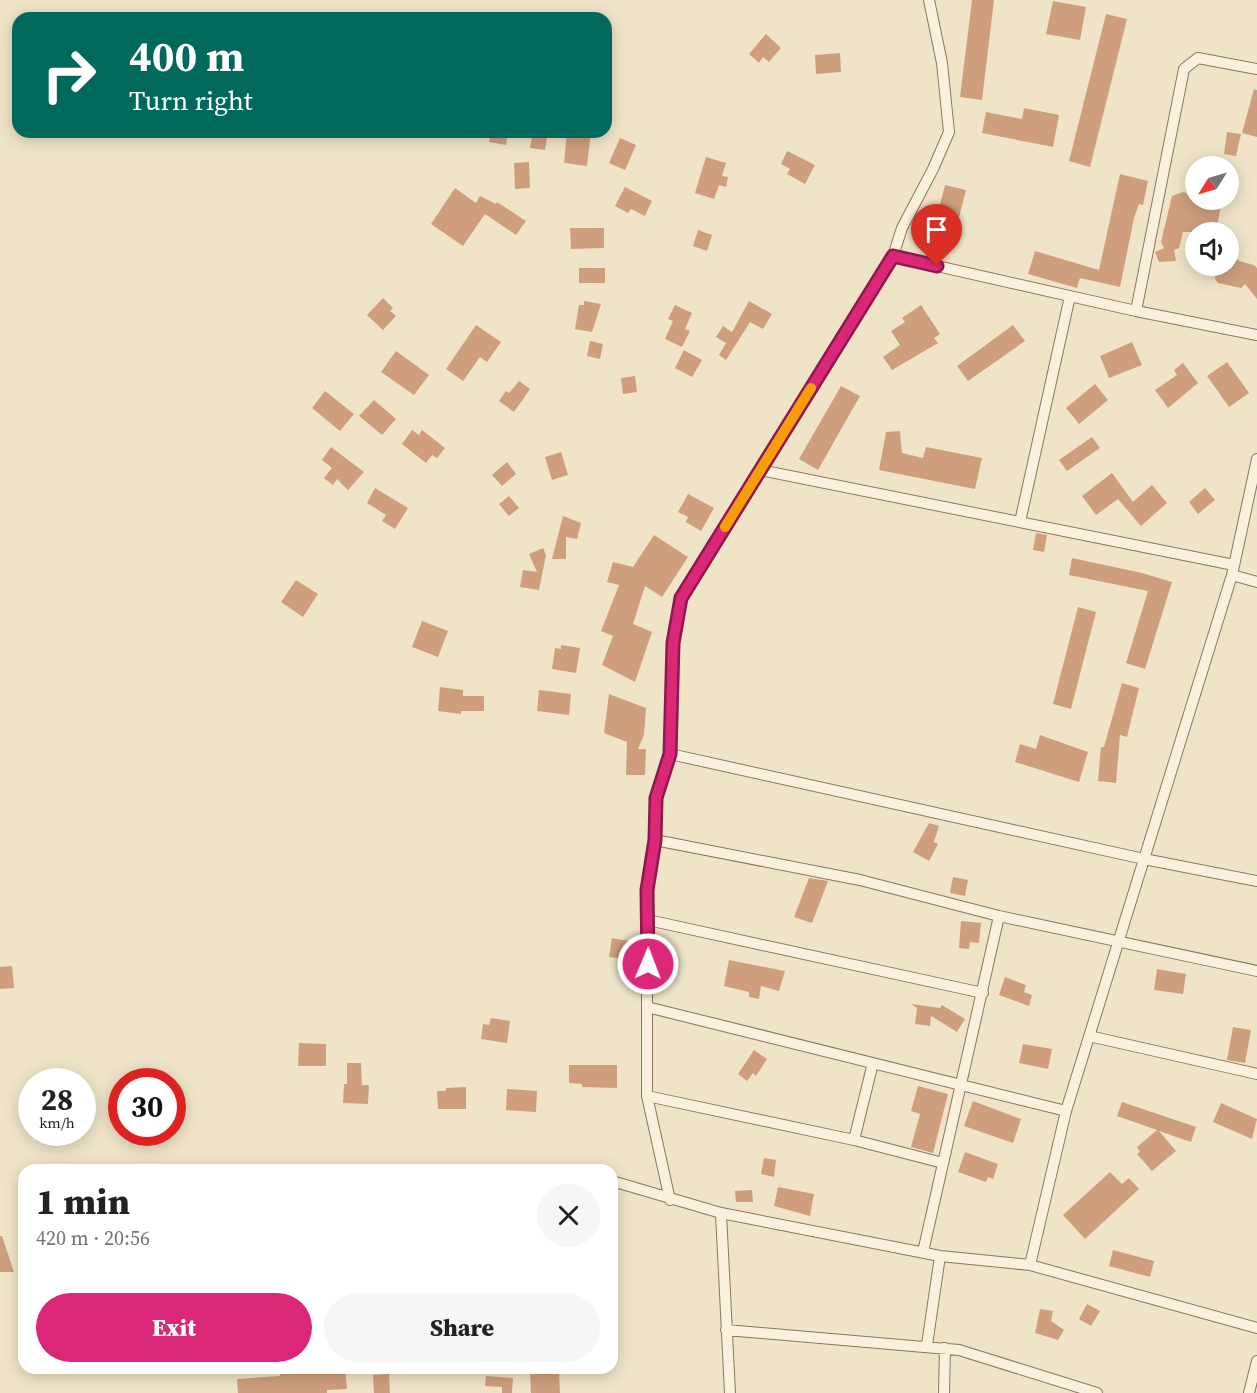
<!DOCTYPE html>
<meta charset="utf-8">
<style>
:root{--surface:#fff;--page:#f6f6f6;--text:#222;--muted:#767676;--accent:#db2777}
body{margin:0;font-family:"Source Serif 4",serif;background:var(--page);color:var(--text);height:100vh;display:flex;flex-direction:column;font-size:22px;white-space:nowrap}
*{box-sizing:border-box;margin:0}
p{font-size:20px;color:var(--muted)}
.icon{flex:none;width:33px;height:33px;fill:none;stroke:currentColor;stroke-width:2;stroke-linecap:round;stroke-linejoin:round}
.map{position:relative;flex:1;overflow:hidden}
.side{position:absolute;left:18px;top:1164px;width:600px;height:210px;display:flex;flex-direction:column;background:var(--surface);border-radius:18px;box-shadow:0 3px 15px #0003}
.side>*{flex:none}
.top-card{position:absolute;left:12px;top:12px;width:600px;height:126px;border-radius:18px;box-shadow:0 3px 15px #0003;background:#00695c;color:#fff;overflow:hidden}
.needle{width:39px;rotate:233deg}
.buttons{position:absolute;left:1185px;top:156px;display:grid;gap:12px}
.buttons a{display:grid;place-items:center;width:54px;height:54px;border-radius:50%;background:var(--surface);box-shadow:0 3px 15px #0003;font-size:30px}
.speed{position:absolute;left:18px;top:1068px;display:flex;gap:12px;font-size:30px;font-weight:700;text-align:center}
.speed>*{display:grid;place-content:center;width:78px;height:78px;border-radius:50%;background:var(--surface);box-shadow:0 3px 15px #0003;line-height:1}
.speed small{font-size:15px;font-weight:400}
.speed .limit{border:9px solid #d22;background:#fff;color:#111}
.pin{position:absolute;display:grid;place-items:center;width:51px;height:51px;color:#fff;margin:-62px -26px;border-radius:50% 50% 50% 0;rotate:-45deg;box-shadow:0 0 6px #0007}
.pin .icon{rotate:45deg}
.me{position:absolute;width:66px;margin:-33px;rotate:1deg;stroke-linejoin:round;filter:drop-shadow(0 0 4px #0008)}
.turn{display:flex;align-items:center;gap:21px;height:126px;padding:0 18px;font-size:27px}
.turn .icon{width:78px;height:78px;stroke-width:2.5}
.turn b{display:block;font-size:42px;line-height:51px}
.round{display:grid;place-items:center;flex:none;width:63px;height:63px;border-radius:32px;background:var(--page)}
.overview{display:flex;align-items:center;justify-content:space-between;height:102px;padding:0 18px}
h1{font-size:36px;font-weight:800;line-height:45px}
.action{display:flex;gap:12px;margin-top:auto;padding:12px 18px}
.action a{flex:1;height:69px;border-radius:36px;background:var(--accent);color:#fff;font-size:24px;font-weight:800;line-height:69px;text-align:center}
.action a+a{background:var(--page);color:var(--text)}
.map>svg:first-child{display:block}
.building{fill:#cf9f7d}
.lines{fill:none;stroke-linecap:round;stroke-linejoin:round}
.minor-casing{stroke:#8d765c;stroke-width:12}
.minor{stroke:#faf1dc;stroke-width:10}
.route-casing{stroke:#8e194d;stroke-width:15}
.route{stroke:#db2777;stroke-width:10}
.slow{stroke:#f59e0b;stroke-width:10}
</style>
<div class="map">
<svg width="1257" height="1393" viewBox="0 0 1257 1393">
<rect width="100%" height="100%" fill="#f0e4c8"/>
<path class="building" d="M 972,0 L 994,0 L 982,100 L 960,97 Z
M 1053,1 L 1086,7 L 1080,40 L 1046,34 Z
M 1106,14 L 1127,19 L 1090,167 L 1069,161 Z
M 766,34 L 781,48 L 769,62 L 763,57 L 759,63 L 749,54 Z
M 840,53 L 841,72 L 816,74 L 815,55 Z
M 1254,89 L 1257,90 L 1257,137 L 1242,133 Z
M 1024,108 L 1059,115 L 1053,147 L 982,133 L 986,112 L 1022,119 Z
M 491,132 L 508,132 L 506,145 L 489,142 Z
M 533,132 L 548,132 L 545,150 L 530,148 Z
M 567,132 L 591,132 L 587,166 L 564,163 Z
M 1227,132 L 1241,134 L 1236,156 L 1224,154 Z
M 620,138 L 636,145 L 625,170 L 609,163 Z
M 787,151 L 815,165 L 805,184 L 787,174 L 790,169 L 781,164 Z
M 706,157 L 726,163 L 722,176 L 728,177 L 726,187 L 719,185 L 714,199 L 695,193 Z
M 529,162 L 530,188 L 515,189 L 514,163 Z
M 1120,174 L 1148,181 L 1143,205 L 1139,204 L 1134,218 L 1120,287 L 1080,278 L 1077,288 L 1028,274 L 1035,251 L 1099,270 Z
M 945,185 L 966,190 L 951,249 L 930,243 Z
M 625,187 L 652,201 L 645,216 L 631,209 L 628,213 L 615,206 Z
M 455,188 L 476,203 L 480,196 L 496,204 L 497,202 L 526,221 L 516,235 L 485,214 L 463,246 L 431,224 Z
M 1183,192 L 1193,195 L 1192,200 L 1221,205 L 1216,232 L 1183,232 L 1179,248 L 1174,250 L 1176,261 L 1159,262 L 1155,252 L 1164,248 L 1161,242 L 1172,196 Z
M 570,228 L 604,228 L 604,248 L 571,249 Z
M 698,230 L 712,235 L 707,251 L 693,246 Z
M 1235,256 L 1239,261 L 1254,265 L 1257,268 L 1257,299 L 1245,284 L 1241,288 L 1218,283 L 1215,279 L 1216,271 L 1223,266 L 1228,266 L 1228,261 Z
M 579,268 L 605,268 L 605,283 L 579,283 Z
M 383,298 L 393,308 L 390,311 L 396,316 L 383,330 L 367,315 Z
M 584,301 L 601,304 L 592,332 L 575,329 L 579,305 L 584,305 Z
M 749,301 L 772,314 L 763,329 L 750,322 L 726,360 L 719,355 L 726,343 L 716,337 L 723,326 L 732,332 Z
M 675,305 L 692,313 L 685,329 L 690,331 L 682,347 L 665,339 L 673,321 L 668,319 Z
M 921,305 L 940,334 L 934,338 L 938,343 L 892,370 L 883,357 L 900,345 L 891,331 L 905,322 L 902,318 Z
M 476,325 L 501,342 L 487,362 L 480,357 L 463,381 L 446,369 Z
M 1013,325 L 1025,341 L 968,381 L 957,366 Z
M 590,341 L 603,344 L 600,359 L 587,356 Z
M 1132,342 L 1142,365 L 1109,378 L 1100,356 Z
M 684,350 L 702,360 L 692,377 L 675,368 Z
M 396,351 L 429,375 L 414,395 L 381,372 Z
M 1227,362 L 1249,393 L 1229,407 L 1207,376 Z
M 1183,363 L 1198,383 L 1168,408 L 1155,390 L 1177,375 L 1174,370 Z
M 635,376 L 637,392 L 623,394 L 621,378 Z
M 519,381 L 530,389 L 514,412 L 499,401 L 506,391 L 509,393 Z
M 1095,384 L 1108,400 L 1079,424 L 1066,408 Z
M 841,386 L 860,396 L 818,470 L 799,459 Z
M 325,391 L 354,414 L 340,431 L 312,408 Z
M 374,400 L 396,419 L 382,435 L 359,416 Z
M 412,430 L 419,435 L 422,430 L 445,448 L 437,458 L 432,455 L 426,463 L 402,444 Z
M 900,431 L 902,453 L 923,458 L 926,447 L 982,458 L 975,489 L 879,470 L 886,432 Z
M 1092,437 L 1100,448 L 1067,471 L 1059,460 Z
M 331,447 L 364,472 L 348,490 L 337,479 L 333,485 L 324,478 L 332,468 L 322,460 Z
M 561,452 L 568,475 L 552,480 L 545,457 Z
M 507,462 L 516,474 L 502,486 L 492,475 Z
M 1112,473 L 1133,502 L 1152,485 L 1167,503 L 1141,526 L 1118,499 L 1096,515 L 1082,496 Z
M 375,488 L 408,508 L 395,529 L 382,521 L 386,515 L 367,503 Z
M 1205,488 L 1215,500 L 1198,514 L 1189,502 Z
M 688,494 L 714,508 L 701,531 L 686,522 L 688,517 L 678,512 Z
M 509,496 L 519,508 L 509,516 L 499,504 Z
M 563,516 L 581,523 L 577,539 L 566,537 L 566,559 L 552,559 Z
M 1036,533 L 1047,535 L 1044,552 L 1033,550 Z
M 654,535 L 688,557 L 662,597 L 645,586 L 633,624 L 652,632 L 635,682 L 602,665 L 613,636 L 601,631 L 619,585 L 607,582 L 613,562 L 633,567 Z
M 543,548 L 546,555 L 539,590 L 520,587 L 523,570 L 537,572 L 529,554 Z
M 1072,558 L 1142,573 L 1172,582 L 1145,669 L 1126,663 L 1148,591 L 1069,575 Z
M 296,580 L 318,594 L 303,617 L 281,602 Z
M 1078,607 L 1096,612 L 1071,709 L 1053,704 Z
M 422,621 L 448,631 L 438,657 L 412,647 Z
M 561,645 L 580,648 L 576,673 L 552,669 L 555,648 L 561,649 Z
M 1122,683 L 1139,688 L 1127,737 L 1120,735 L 1116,783 L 1098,781 L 1101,747 L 1104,747 Z
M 440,687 L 463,690 L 463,696 L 484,696 L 484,711 L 461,711 L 461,714 L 438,711 Z
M 539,690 L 571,694 L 569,715 L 537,711 Z
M 609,694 L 646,708 L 644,735 L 638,749 L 646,749 L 645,775 L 626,775 L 627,742 L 604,733 Z
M 1040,735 L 1088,752 L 1079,782 L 1015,762 L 1020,744 L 1036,749 Z
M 929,823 L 939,826 L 934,842 L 938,844 L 929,861 L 913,852 Z
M 953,877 L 968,880 L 965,896 L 950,893 Z
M 809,878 L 828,881 L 812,923 L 794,917 Z
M 961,921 L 981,923 L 979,943 L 970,942 L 969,949 L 959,948 Z
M 612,938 L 628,941 L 625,959 L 609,957 Z
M 729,960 L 785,971 L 779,991 L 761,986 L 759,999 L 749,997 L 749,992 L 724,986 Z
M 12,966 L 14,988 L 0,989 L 0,967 Z
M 1157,969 L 1186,974 L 1183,994 L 1154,990 Z
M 1005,977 L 1026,985 L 1024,992 L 1032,995 L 1029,1006 L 999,995 Z
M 911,1004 L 940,1008 L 942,1005 L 965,1019 L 957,1032 L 931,1016 L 930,1026 L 915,1024 L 917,1008 Z
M 491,1018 L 510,1021 L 507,1043 L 481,1039 L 483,1024 L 489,1025 Z
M 1233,1027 L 1251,1030 L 1245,1063 L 1227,1060 Z
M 299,1043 L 326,1044 L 326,1066 L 298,1066 Z
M 1023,1044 L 1052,1049 L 1048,1069 L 1019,1063 Z
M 754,1050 L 767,1059 L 756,1076 L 753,1073 L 747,1081 L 738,1074 Z
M 347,1063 L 361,1063 L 362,1085 L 369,1085 L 368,1104 L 343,1103 L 344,1084 L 347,1084 Z
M 569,1065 L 617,1065 L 617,1088 L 582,1087 L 582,1084 L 569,1083 Z
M 918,1086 L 948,1094 L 933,1153 L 911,1147 L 920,1114 L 911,1111 Z
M 466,1087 L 466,1109 L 438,1109 L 437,1091 L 446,1091 L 446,1088 Z
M 507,1089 L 537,1091 L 536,1112 L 506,1110 Z
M 973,1101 L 1021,1119 L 1013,1143 L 964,1126 Z
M 1122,1102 L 1196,1127 L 1191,1142 L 1159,1131 L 1176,1151 L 1152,1171 L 1137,1154 L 1140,1152 L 1137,1147 L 1157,1130 L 1117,1116 Z
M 1221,1103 L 1257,1119 L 1252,1139 L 1213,1122 Z
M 965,1152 L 998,1164 L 993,1179 L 988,1177 L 986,1182 L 958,1172 Z
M 764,1158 L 776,1160 L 774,1177 L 761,1174 Z
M 1110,1172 L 1122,1184 L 1129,1178 L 1139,1189 L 1085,1239 L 1063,1215 Z
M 778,1187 L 814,1194 L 810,1216 L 774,1206 Z
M 752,1190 L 753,1202 L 736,1202 L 735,1191 Z
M 0,1236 L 2,1236 L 14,1272 L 0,1272 Z
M 1113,1250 L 1154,1261 L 1150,1277 L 1109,1266 Z
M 1087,1304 L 1100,1311 L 1091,1326 L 1079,1319 Z
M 1040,1309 L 1053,1311 L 1051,1321 L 1064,1330 L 1058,1340 L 1035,1333 Z
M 279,1368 L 345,1368 L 347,1389 L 327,1390 L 327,1393 L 238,1393 L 237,1379 L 280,1376 Z
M 559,1371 L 560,1393 L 531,1393 L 530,1373 Z
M 389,1374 L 390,1393 L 374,1393 L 373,1375 Z
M 486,1376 L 513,1378 L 512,1393 L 502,1393 L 502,1387 L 485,1386 Z"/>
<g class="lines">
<g class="minor-casing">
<path id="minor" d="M 893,256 L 902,228 L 933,169 L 949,132 L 942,63 L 929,0
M 1136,311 L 1184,69 L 1198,58 L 1257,69
M 760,470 L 1234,565
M 1020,522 L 1070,296
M 1232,575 L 1257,582
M 670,754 L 1144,859 L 1257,881
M 655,840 L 860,880 L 999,916 L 1257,971
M 648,920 L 983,993
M 647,1007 L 1066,1111
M 1089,1036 L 1257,1074
M 647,1096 L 854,1140 L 943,1163
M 854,1140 L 873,1063
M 612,1181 L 721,1213 L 940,1256 L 1030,1265 L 1257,1328
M 670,1200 L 647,1096 L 647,889 L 655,840 L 656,798 L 670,754 L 673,643 L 681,598 L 893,256 L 1136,311 L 1257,335
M 721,1213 L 730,1393
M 923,1252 L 999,916
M 1030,1265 L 1066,1111 L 1232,575 L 1257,459
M 726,1330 L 959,1350 L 1097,1393
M 927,1345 L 940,1256
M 944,1393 L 945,1348
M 1249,1393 L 1257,1361"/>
</g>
<use href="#minor" class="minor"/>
</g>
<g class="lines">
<g class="route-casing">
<path id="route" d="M 648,964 L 647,890 L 655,840 L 656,798 L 670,754 L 673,643 L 681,598 L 893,256 L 937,266"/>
</g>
<use href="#route" class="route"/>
<path class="slow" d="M 725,527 L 811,388"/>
</g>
</svg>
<div class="buttons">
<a><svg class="needle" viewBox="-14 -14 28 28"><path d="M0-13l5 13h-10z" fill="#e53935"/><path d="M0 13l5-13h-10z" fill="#767676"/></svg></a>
<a><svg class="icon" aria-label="sound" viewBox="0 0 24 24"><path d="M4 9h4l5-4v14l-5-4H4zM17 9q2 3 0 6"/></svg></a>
</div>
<div class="speed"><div>28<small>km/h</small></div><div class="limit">30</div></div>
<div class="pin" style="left:937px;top:266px;background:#d93025"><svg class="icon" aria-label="arrive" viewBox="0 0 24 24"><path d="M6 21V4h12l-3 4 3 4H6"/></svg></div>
<svg class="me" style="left:648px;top:964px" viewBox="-20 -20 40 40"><circle r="17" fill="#db2777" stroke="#fff" stroke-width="3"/><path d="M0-11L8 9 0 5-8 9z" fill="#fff"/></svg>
<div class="top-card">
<div class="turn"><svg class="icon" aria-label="right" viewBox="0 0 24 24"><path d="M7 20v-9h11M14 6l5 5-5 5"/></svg><div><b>400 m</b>Turn right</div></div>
</div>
<section class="side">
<div class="overview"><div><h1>1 min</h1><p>420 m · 20:56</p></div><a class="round"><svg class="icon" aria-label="close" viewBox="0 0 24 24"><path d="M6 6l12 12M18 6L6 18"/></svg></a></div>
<div class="action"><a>Exit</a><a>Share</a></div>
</section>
</div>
